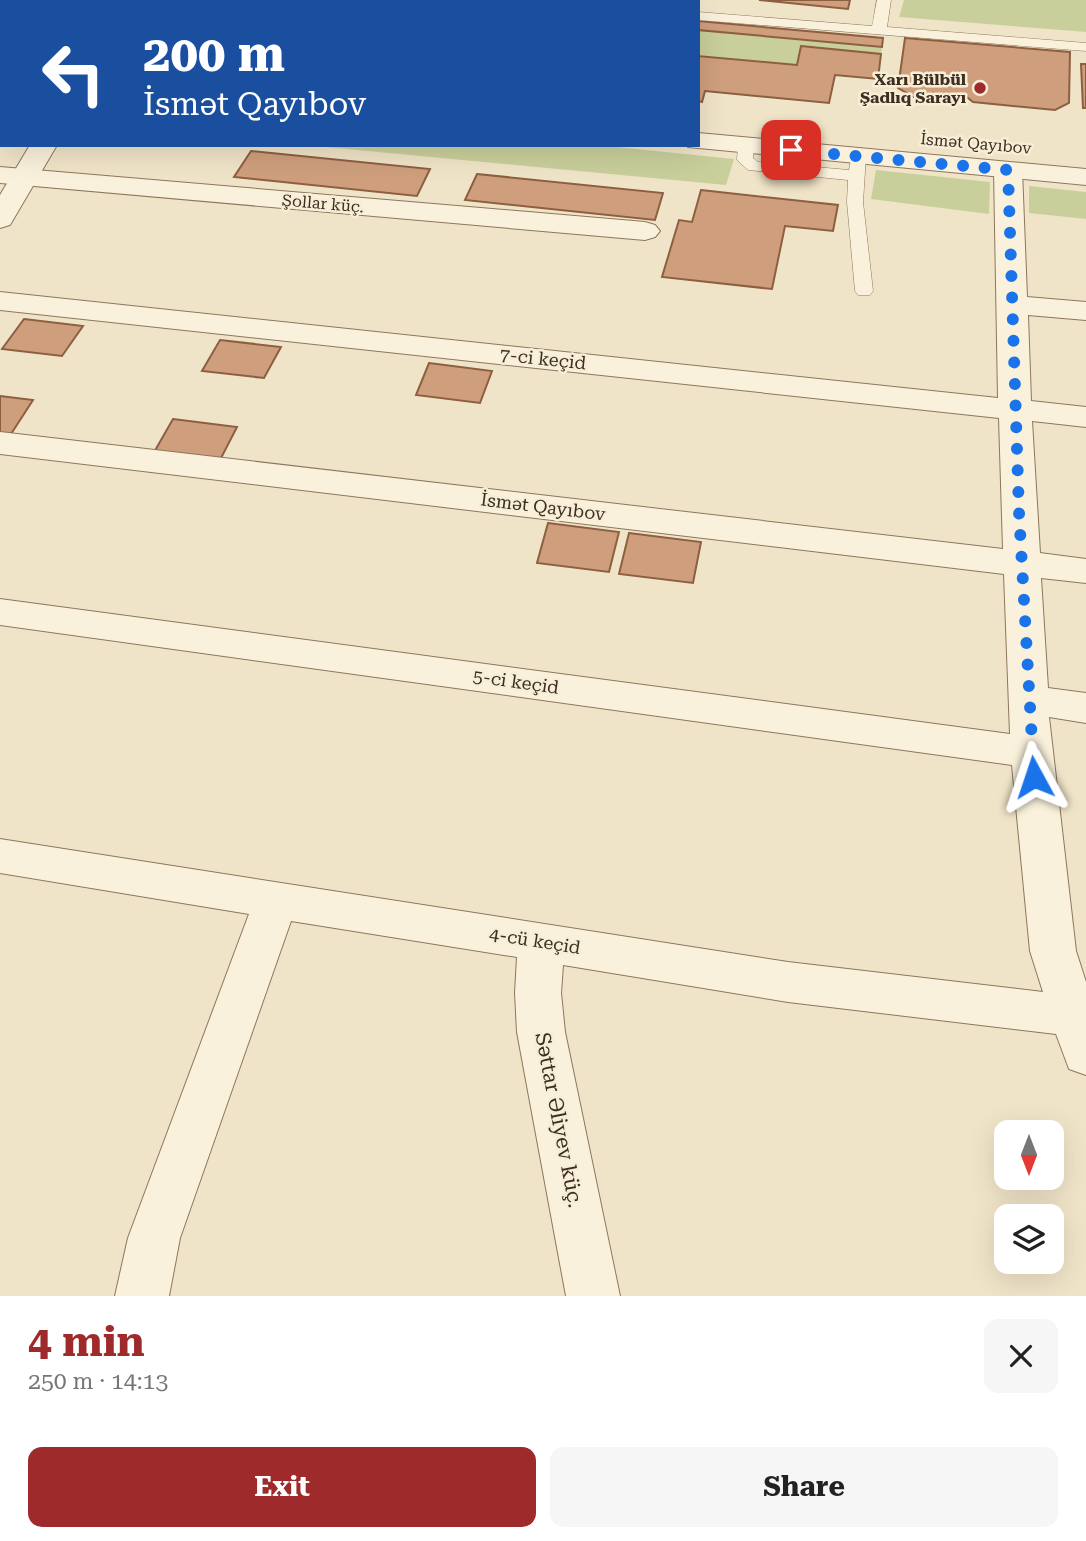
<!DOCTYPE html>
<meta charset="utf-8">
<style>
:root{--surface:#fff;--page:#f6f6f6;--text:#222;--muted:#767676;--accent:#9e2a2b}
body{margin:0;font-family:"Roboto Serif",serif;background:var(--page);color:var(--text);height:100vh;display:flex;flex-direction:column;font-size:26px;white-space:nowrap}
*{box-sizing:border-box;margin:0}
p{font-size:23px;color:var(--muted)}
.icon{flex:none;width:38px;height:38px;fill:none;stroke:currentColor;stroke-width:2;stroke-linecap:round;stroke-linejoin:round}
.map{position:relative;height:1296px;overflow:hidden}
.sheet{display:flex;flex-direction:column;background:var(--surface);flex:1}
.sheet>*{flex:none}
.banner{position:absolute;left:0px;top:0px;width:700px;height:147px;box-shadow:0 7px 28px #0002;background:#1a4fa0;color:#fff;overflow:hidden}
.needle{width:46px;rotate:180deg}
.controls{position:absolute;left:994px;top:1120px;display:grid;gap:14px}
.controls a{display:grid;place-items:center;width:70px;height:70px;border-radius:14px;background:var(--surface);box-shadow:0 7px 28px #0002;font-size:35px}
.pin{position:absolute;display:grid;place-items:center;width:60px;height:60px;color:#fff;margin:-30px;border-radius:14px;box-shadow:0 4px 10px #0006}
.me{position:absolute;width:77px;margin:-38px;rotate:355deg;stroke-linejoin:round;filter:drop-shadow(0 0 5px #0008)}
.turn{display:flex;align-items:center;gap:24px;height:147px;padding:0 28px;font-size:32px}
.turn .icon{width:91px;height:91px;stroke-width:2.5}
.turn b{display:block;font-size:49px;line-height:60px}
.round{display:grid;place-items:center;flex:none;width:74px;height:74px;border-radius:14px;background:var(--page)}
.head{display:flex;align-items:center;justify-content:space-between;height:119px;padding:0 28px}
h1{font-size:42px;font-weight:700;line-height:52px;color:var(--accent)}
.action{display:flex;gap:14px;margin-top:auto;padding:14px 28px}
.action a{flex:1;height:80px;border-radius:14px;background:var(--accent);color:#fff;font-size:28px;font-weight:700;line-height:80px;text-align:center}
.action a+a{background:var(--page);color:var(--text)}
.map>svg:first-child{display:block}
.green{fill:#c9cf9b}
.building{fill:#cf9f7d;stroke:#8d5f41;stroke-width:2}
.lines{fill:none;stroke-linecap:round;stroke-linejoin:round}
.service-casing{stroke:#8d765c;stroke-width:1}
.minor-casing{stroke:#8d765c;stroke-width:2}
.tertiary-casing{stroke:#8d765c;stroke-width:2}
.service{fill:#faf1dc;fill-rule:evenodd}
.minor{fill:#faf1dc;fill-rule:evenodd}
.tertiary{fill:#faf1dc;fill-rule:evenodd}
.route{stroke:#1a73e8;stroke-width:12;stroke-dasharray:0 21.6}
.poi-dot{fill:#9e2a2b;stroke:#f7eed8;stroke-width:2.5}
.labels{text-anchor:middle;stroke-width:5;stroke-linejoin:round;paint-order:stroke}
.far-poi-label{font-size:16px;font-weight:bold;fill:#3d2e20;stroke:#f7eed8;text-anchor:end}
.far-street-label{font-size:16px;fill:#3d2e20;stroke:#f7eed8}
.street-label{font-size:18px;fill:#3d2e20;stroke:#f7eed8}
.near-street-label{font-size:21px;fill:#3d2e20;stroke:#f7eed8}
</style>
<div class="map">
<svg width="1086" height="1296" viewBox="0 0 1086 1296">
<rect width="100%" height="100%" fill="#f0e4c8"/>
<path class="green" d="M 904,0 L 1086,0 L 1086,32 L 899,17 Z
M 698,30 L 882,47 L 881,54 L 801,47 L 797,65 L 698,56 Z
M 305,145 L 597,145 L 734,159 L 726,185 Z
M 876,170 L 990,182 L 989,214 L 871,199 Z
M 1029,186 L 1086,192 L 1086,219 L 1029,213 Z"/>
<path class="building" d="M 0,0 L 113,0 L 2,2 L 2,5 Z
M 759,0 L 850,0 L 848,9 Z
M 698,21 L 883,38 L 882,47 L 698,30 Z
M 905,38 L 1070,52 L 1069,103 L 1055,110 L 973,102 L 963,94 L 944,100 L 914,97 L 898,88 Z
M 801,46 L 881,54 L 878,79 L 835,75 L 829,103 L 705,91 L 702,102 L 698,101 L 698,56 L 797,65 Z
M 1081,64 L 1086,64 L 1086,108 L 1083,108 Z
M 251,151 L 430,169 L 417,196 L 234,177 Z
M 477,174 L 663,193 L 655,220 L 465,200 Z
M 701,190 L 838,205 L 833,231 L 785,226 L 772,289 L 662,277 L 679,220 L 692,222 Z
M 24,319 L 83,326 L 62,356 L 2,349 Z
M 220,340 L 281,347 L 264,378 L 202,371 Z
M 429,363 L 492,371 L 480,403 L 416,395 Z
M 0,396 L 33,400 L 11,434 L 0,433 Z
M 173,419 L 237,427 L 219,462 L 153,454 Z
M 548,523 L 619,532 L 609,572 L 537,563 Z
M 629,533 L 701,542 L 693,583 L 619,574 Z"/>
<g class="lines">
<g class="service-casing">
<path id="service" d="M 257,0 L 271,0 L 256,2 Z
M 491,0 L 525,0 L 526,2 L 492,2 Z
M 560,0 L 574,0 L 559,2 Z
M 877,0 L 891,0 L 887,27 L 1086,43 L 1086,51 L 698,20 L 698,12 L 872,26 Z
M 746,141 L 754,146 L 753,158 L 758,162 L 849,170 L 852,153 L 864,153 L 866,156 L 863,202 L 873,291 L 870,295 L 858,295 L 855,291 L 847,202 L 848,180 L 748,170 L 737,160 L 738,146 Z"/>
</g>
<g class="minor-casing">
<path id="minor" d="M 1008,162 L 1018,164 L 1022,170 L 1027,297 L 1086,302 L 1086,320 L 1028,315 L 1031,401 L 1086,407 L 1086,427 L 1032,421 L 1040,553 L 1086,559 L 1086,583 L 1041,578 L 1048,688 L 1086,693 L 1086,723 L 1049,717 L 1076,951 L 1086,982 L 1086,1075 L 1069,1069 L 1056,1034 L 788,1002 L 563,965 L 561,993 L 565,1032 L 620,1296 L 566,1296 L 517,1032 L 515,993 L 517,957 L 291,921 L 180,1238 L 169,1296 L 115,1296 L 128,1238 L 249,914 L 0,873 L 0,839 L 788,962 L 1043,992 L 1030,951 L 1012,765 L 0,625 L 0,599 L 1010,734 L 1004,574 L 0,454 L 0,432 L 1003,549 L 999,418 L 0,310 L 0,292 L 998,398 L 994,170 L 998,164 Z
M 0,167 L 645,222 L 655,225 L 660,231 L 655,237 L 645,240 L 0,183 Z"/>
</g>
<g class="tertiary-casing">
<path id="tertiary" d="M 0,46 L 2,47 L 2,62 L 0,62 Z
M 698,133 L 1086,169 L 1086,185 L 688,147 L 698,145 Z
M 30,145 L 57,145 L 10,225 L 0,228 L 0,195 Z"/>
</g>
<use href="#service" class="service"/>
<use href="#minor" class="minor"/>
<use href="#tertiary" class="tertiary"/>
</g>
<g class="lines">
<path class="route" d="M 791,150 L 1008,170 L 1019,512 L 1034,777"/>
</g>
<circle class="poi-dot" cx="980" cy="88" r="7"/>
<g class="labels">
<g class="far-poi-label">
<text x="966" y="85">Xarı Bülbül<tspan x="966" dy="18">Şadlıq Sarayı</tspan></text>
</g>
<g class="far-street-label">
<text transform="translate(976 143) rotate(5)" y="6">İsmət Qayıbov</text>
<text transform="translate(323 203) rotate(5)" y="6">Şollar küç.</text>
</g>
<g class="street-label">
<text transform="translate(543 359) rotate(6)" y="6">7-ci keçid</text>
<text transform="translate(543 507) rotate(7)" y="6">İsmət Qayıbov</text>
<text transform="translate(516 682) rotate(8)" y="6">5-ci keçid</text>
<text transform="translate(535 941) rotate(9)" y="6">4-cü keçid</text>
</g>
<g class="near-street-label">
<text transform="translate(559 1120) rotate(79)" y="7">Səttar Əliyev küç.</text>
</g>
</g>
</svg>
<div class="controls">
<a><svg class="needle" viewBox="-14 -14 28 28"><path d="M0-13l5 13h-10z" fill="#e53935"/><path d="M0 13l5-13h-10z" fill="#767676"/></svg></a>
<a><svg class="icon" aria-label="layers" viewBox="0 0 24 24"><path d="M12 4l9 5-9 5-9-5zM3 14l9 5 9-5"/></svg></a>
</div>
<div class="pin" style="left:791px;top:150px;background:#d93025"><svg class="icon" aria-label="arrive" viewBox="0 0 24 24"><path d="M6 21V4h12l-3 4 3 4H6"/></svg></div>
<svg class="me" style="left:1034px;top:777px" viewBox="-20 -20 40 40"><path d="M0-17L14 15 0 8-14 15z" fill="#1a73e8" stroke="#fff" stroke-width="4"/></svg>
<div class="banner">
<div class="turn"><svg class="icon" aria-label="left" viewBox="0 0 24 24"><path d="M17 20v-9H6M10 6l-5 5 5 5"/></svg><div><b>200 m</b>İsmət Qayıbov</div></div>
</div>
</div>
<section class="sheet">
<div class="head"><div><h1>4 min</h1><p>250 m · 14:13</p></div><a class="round"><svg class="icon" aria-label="close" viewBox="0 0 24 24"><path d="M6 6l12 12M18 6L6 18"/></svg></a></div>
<div class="action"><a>Exit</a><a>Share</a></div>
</section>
